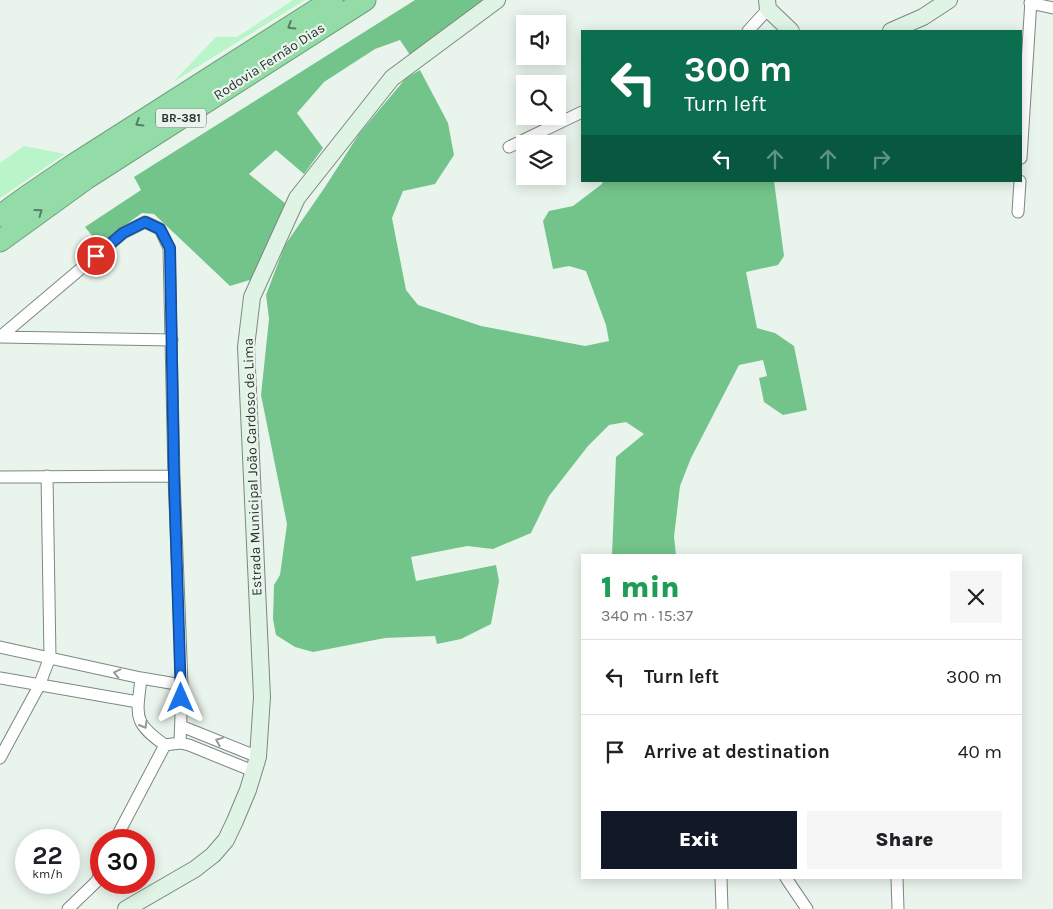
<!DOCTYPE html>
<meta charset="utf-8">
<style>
:root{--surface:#fff;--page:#f6f6f6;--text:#202124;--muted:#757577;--line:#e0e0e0;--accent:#111827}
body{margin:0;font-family:Karla,sans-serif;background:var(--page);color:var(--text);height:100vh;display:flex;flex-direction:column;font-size:19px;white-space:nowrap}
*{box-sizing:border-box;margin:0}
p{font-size:16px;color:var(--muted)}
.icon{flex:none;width:28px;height:28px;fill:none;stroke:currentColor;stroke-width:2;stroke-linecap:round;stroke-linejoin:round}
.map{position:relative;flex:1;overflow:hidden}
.details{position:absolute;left:581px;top:554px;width:441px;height:325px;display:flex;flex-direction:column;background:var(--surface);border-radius:0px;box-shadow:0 2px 12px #0003}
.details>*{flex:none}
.top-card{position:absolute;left:581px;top:30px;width:441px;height:152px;border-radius:0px;box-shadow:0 2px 12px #0003;background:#0b6e4f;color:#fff;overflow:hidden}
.tools{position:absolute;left:516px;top:15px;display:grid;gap:10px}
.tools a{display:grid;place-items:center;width:50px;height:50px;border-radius:0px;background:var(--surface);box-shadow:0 2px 12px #0003;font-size:25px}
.speed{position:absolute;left:15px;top:829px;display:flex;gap:10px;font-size:25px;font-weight:700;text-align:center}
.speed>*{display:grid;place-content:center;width:65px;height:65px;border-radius:50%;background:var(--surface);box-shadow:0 2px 12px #0003;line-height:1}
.speed small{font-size:12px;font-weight:400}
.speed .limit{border:8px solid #d22;background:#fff;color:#111}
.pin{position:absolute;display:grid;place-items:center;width:42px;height:42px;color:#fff;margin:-21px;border:2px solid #fff;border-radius:50%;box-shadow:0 1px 5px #0007}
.me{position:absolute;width:55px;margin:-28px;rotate:0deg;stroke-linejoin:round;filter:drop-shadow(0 0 4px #0008)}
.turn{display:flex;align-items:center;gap:18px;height:105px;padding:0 20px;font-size:22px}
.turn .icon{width:65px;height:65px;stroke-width:2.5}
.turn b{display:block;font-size:35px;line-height:42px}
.lanes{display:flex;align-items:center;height:48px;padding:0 20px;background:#0003;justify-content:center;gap:25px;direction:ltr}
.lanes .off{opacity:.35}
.round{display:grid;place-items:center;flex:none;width:52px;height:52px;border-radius:0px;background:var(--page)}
.headline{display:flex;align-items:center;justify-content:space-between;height:85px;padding:0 20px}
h1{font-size:30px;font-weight:800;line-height:38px;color:#1e9e55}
.action{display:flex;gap:10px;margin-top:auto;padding:10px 20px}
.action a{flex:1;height:58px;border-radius:0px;background:var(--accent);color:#fff;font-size:20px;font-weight:800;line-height:58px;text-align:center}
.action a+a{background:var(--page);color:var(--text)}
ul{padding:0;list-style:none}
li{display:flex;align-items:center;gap:15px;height:75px;padding:0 20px;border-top:1px solid var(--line)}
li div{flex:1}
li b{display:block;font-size:19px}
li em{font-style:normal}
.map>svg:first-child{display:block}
.green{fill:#b9f5c8}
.forest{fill:#73c48b}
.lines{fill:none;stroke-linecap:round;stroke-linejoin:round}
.street-casing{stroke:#7d887f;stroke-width:13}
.secondary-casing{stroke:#7d887f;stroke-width:18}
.highway-casing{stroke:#6fa07c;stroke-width:23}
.street{stroke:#fff;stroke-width:11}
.secondary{stroke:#dff4e5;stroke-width:16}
.highway{stroke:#93dca7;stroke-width:21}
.oneway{stroke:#5a7d63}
.oneway2{stroke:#959896}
.route-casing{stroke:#114b97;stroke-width:12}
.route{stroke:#1a73e8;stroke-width:9}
.labels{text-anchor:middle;stroke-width:4.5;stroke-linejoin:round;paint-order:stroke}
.shield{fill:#e9f5ec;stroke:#646b66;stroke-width:1}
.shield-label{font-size:12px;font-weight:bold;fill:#2b302c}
.street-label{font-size:14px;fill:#2b302c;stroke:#e9f5ec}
</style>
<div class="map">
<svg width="1053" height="909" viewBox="0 0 1053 909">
<rect width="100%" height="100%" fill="#e9f5ec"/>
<path class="green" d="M 293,0 L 305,0 L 173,82 L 216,37 L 237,37 Z
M 24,146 L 65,154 L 0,198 L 0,163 Z"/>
<path class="forest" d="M 415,0 L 489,0 L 412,58 L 400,40 L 375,49 L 324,82 L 297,113 L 323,148 L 304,174 L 276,150 L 249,174 L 286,204 L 253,279 L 230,286 L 154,214 L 142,213 L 99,244 L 85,227 L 141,190 L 134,177 Z
M 420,70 L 448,123 L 454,155 L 435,184 L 403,191 L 392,218 L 406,290 L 418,305 L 481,326 L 585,346 L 609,341 L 606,325 L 586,271 L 569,266 L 553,269 L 543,221 L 549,211 L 573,206 L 602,184 L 603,181 L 774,181 L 784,256 L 778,265 L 746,272 L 757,328 L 775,333 L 794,346 L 807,410 L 783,415 L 764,402 L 759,378 L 767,376 L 763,360 L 739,365 L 691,458 L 680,486 L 674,537 L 676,555 L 612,555 L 616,457 L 644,434 L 626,422 L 609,425 L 588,446 L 549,496 L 531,533 L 493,549 L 467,546 L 411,557 L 416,581 L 496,565 L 499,581 L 491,624 L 461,639 L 437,644 L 435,636 L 385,638 L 313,652 L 295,647 L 276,635 L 273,619 L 274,585 L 280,575 L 287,524 L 261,395 L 269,319 L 266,295 L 285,245 L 325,187 L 359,134 L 406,78 Z"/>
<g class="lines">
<g class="street-casing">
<path id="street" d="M 1030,3 L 1053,8
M 748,31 L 768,9
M 509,147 L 582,112
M 1021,158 L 1031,0
M 1018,212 L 1020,181
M 0,337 L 123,233 L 145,222 L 160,229 L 169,248 L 174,476 L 182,685 L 180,743
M 0,337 L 172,340
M 0,477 L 174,476
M 0,647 L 141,678 L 182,685
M 0,678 L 138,702
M 141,678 C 137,716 132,722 165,745 L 180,743 L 189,745 L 253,771
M 181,726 L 258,757
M 0,758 L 39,686 L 50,657 L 47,476
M 115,840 L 165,745
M 721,878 L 722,909
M 786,878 L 807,909
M 897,878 L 898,909
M 68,909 L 97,881 L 101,871"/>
</g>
<g class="secondary-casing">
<path id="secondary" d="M 767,0 L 768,9 L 791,31
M 891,31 L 923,17 L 949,0
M 126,909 L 195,869 L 213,855 L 226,840 L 235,821 L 248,790 L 258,757 L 262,697 L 246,347 L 252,297 L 297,198 L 392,78 L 497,0"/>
</g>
<g class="highway-casing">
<path id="highway" d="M 0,216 L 26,197 L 73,165 L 332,0
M 0,241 L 87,178 L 365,0"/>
</g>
<use href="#street" class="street"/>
<use href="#secondary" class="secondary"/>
<use href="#highway" class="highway"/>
</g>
<defs><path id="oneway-chevron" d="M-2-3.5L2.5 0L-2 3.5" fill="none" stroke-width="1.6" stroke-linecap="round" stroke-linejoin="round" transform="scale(1.25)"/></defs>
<g class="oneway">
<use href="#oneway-chevron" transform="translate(291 26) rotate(148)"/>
<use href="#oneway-chevron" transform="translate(139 123) rotate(148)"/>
<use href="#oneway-chevron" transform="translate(39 212) rotate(-36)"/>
</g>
<g class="oneway2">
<use href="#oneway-chevron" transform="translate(117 673) rotate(-167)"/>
<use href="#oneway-chevron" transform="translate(144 725) rotate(60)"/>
<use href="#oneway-chevron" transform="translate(219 741) rotate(-158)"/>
</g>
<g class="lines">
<g class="route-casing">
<path id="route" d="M 96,256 L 123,233 L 145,222 L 160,229 L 170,248 L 174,476 L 181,698"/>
</g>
<use href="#route" class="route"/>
</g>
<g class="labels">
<rect class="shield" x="156" y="108.5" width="50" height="19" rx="4"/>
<g class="shield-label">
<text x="181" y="122">BR-381</text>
</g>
<g class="street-label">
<text transform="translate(269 61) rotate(-33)" y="5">Rodovia Fernão Dias</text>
<text transform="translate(252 467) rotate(-92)" y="5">Estrada Municipal João Cardoso de Lima</text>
</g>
</g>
</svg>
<div class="tools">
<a><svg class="icon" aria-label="sound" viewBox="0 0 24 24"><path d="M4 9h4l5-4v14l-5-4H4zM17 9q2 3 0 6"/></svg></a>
<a><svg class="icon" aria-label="search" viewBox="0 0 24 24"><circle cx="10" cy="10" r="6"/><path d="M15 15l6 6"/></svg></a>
<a><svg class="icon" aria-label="layers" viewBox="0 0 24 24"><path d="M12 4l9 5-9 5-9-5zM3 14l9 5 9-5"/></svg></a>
</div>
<div class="speed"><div>22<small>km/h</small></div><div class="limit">30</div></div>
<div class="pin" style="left:96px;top:256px;background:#d93025"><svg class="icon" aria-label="arrive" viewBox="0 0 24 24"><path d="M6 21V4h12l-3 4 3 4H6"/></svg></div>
<svg class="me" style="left:181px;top:698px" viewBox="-20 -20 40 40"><path d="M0-17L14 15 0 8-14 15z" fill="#1a73e8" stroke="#fff" stroke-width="4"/></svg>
<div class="top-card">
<div class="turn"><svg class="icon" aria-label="left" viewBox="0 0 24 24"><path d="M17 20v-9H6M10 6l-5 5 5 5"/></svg><div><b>300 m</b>Turn left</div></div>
<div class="lanes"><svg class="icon" aria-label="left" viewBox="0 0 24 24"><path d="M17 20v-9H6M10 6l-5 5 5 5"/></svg><svg class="icon off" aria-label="ahead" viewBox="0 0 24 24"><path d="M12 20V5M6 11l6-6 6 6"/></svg><svg class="icon off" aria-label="ahead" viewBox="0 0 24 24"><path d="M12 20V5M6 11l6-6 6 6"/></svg><svg class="icon off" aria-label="right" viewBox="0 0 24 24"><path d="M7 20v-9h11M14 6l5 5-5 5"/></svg></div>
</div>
<section class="details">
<div class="headline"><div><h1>1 min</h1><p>340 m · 15:37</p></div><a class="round"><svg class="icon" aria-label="close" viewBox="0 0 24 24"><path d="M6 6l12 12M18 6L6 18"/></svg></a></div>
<ul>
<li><svg class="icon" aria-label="left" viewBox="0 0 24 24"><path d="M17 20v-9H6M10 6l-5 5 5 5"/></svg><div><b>Turn left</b></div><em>300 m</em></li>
<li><svg class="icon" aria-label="arrive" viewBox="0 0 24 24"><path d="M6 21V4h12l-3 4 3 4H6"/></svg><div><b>Arrive at destination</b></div><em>40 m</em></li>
</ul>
<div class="action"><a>Exit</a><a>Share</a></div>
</section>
</div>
